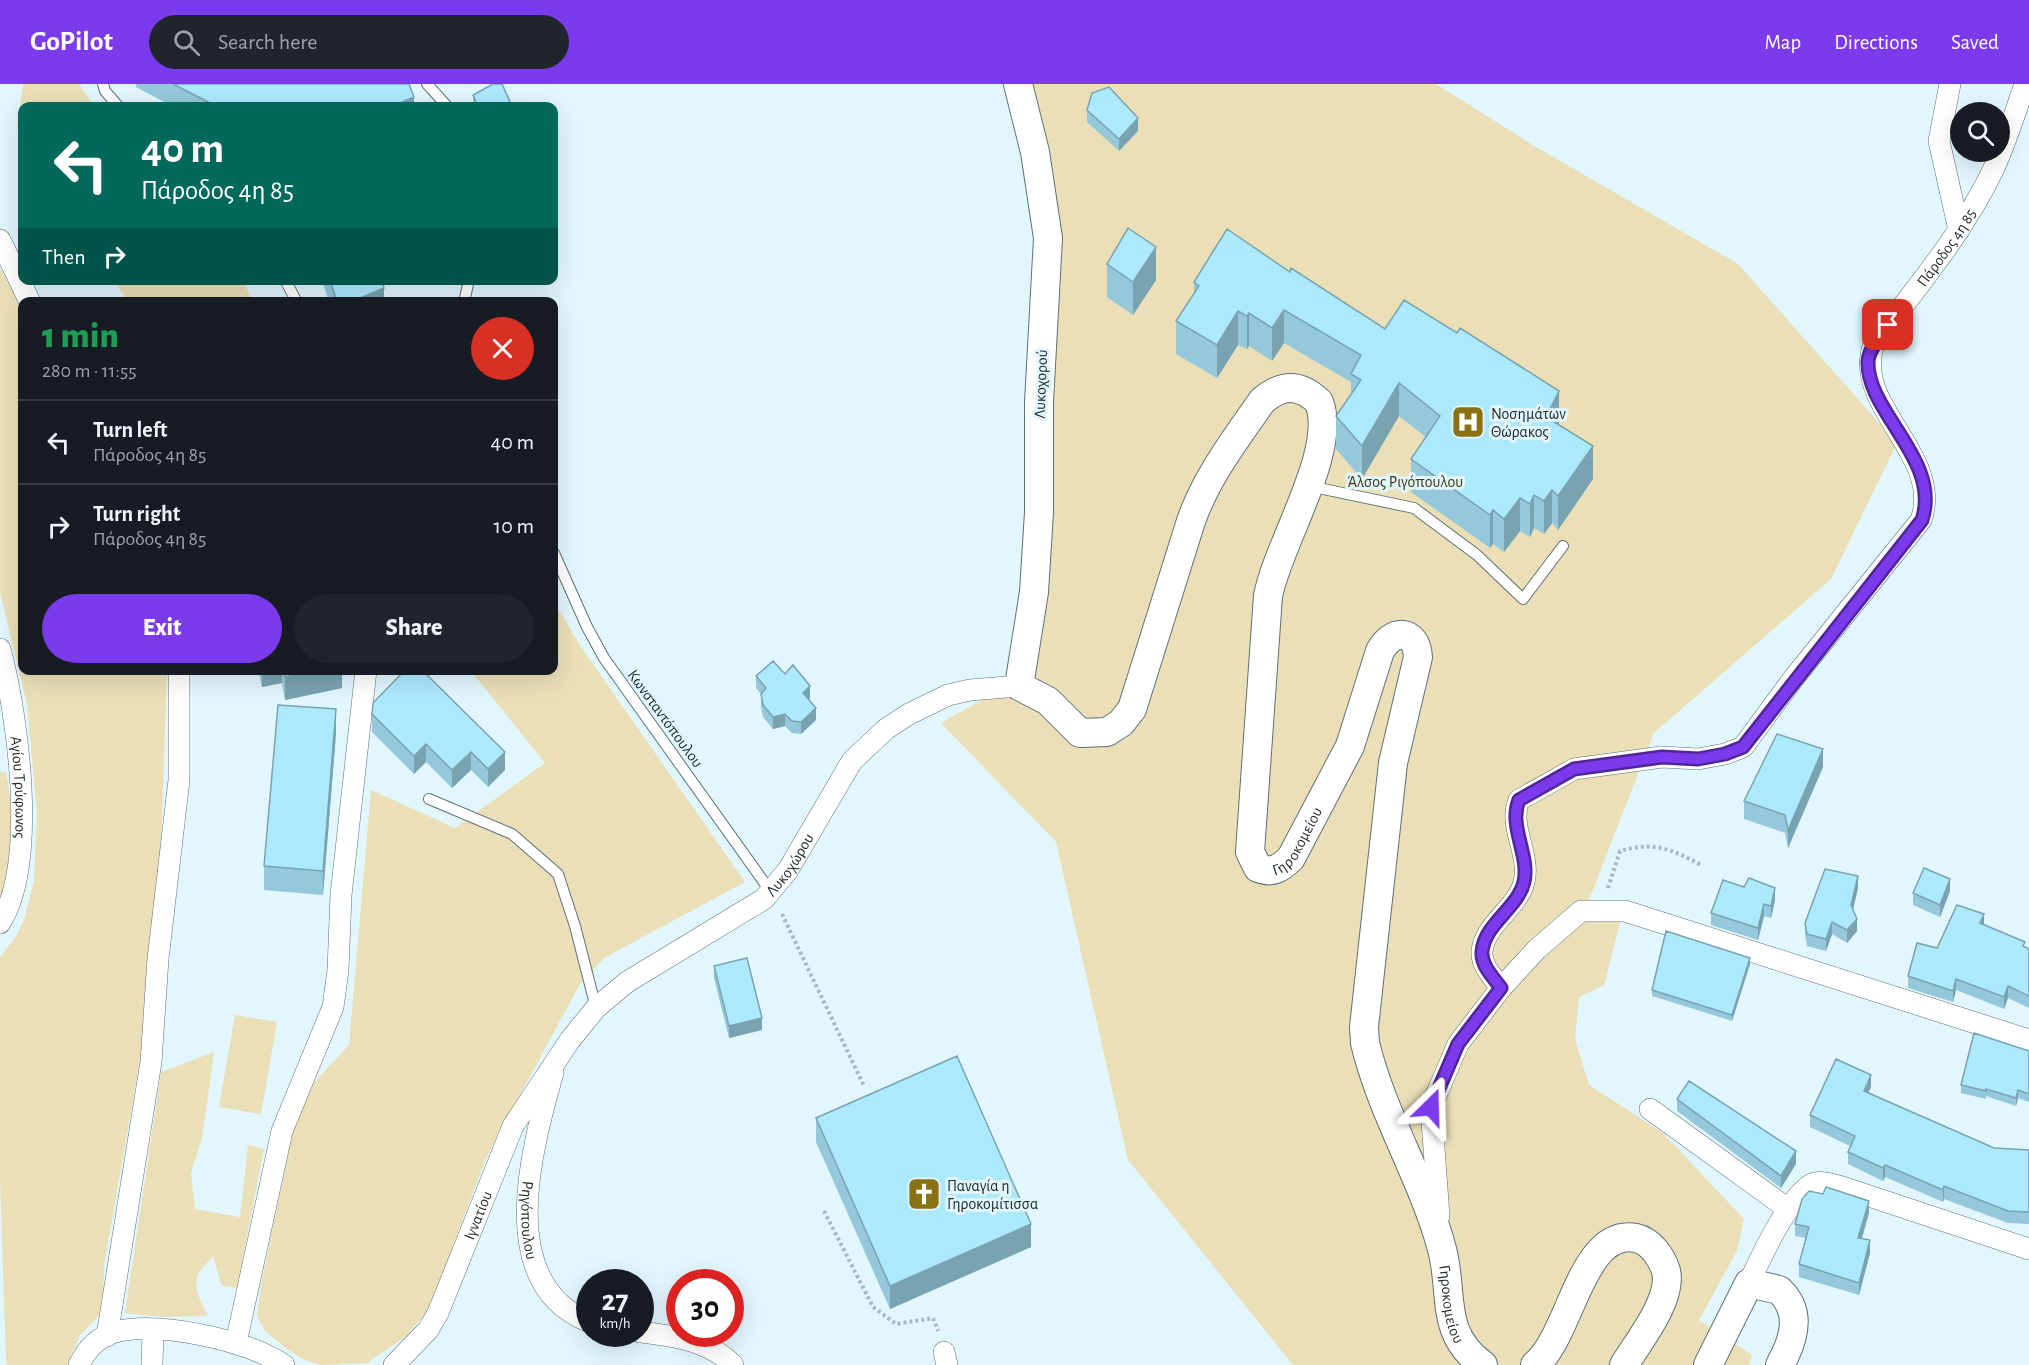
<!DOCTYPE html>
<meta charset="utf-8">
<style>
:root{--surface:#171b24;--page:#20242c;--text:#f1f3f6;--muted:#9ea1a6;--line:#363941;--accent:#7c3aed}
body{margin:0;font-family:"Alegreya Sans",sans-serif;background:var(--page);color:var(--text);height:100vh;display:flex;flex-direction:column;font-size:22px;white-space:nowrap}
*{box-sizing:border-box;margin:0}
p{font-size:20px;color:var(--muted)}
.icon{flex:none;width:33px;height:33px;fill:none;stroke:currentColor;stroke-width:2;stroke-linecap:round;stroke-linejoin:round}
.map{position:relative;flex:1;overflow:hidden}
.panel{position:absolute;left:18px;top:213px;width:540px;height:378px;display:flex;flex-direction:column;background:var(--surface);border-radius:12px;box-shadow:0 6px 24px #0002}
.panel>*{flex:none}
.guide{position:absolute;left:18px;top:18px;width:540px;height:183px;border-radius:12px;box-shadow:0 6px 24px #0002;background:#00695c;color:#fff;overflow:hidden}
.controls{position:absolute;left:1950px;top:18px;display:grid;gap:12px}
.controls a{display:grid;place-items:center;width:60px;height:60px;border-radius:50%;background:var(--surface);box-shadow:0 6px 24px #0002;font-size:30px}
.speed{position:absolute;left:576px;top:1185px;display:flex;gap:12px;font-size:30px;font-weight:700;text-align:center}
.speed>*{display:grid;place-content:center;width:78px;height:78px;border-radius:50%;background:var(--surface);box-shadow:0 6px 24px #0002;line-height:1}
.speed small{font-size:15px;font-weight:400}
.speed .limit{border:9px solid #d22;background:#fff;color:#111}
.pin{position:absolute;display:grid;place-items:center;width:51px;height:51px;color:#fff;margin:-26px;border-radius:12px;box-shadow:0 3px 9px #0006}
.me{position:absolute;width:66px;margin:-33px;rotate:22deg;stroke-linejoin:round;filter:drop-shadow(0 0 4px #0008)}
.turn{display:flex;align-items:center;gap:21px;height:126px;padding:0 24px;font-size:27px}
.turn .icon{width:78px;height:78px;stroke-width:2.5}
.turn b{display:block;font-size:42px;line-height:51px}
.then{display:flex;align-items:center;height:57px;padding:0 24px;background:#0003;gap:12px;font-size:22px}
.round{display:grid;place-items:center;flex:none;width:63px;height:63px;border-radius:32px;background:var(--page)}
.summary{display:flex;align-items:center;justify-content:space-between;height:102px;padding:0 24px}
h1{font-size:36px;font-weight:800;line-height:45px;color:#1e9e55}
.button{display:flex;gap:12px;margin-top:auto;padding:12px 24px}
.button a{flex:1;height:69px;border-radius:36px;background:var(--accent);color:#fff;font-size:24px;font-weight:800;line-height:69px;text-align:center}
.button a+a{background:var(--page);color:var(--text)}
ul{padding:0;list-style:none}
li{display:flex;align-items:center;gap:18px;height:84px;padding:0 24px;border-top:2px solid var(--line)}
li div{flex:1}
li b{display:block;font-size:22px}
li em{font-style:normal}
header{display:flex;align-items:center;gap:36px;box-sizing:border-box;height:84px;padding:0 30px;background:var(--accent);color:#fff}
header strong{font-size:28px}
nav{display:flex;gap:33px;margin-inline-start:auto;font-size:21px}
.search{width:420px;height:54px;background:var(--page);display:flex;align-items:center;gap:15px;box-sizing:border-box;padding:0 21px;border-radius:33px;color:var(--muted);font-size:22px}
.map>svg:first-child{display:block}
.green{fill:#eadfb7}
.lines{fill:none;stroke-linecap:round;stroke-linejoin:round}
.lane-casing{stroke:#5b7178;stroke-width:12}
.street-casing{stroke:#5b7178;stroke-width:22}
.secondary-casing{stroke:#5b7178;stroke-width:30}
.path{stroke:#a8b9bf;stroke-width:4;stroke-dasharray:3 3;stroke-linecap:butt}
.lane{stroke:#fff;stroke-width:10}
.street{stroke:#fff;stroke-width:21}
.secondary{stroke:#fff;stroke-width:28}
.wall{fill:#95c8da}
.shaded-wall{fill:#79a3b1}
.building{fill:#ade9fd;stroke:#79a3b1;stroke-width:1.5}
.route-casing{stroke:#51269a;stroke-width:15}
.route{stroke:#7c3aed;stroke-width:10}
.labels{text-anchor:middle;stroke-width:6;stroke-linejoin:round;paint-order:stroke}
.street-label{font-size:16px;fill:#222b2e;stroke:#e2f6fd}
.poi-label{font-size:16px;fill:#222b2e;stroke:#e2f6fd;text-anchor:start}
.park-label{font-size:16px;fill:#41370f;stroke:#e2f6fd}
</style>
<header>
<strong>GoPilot</strong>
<div class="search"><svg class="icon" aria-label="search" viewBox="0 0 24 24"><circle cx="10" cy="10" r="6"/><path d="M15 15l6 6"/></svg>Search here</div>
<nav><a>Map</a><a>Directions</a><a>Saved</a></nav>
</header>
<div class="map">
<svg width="2029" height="1281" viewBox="0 0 2029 1281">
<rect width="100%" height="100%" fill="#e2f6fd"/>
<path class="green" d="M 23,0 L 79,0 L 94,22 L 22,22 L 22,51 L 17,43 Z
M 1030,0 L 1436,0 L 1531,60 L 1738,180 L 1897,359 L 1831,495 L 1654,649 L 1587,821 L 1620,838 L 1604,901 L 1579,913 L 1575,955 L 1589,1001 L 1662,1048 L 1744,1135 L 1737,1167 L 1699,1236 L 1752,1271 L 1749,1281 L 1293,1281 L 1128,1076 L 1056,758 L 941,639 C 960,627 992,613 1008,598 C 1038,568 1046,533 1048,493 Z
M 0,184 L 22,225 L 22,586 L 167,587 L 160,787 L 148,930 L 104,1182 L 103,1222 L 98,1233 L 80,1251 L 67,1281 L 7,1281 L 6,1277 L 0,1096 L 0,873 L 15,854 L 24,836 L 34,796 L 37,729 L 27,620 L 0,508 Z
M 115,197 L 243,197 L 253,217 L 127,217 Z
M 554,517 L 579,560 L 745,798 L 604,874 L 580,900 L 486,1074 L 453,1161 L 444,1198 L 434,1220 L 406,1252 L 367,1279 L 320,1281 L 303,1275 L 288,1266 L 264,1246 L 257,1232 L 261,1201 L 293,1046 L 310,1003 L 349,961 L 371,706 L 455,744 L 545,679 L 471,587 L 554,586 Z
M 0,688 L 6,688 C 14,731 15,777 0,818 Z
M 235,931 L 277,938 L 261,1030 L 219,1023 Z
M 214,968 L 202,1054 L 191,1089 L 195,1125 L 240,1133 L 248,1061 L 264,1065 L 237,1204 L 222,1202 L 213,1173 C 188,1195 195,1205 208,1232 L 160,1233 L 125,1229 L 161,988 Z"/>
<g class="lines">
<g class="lane-casing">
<path id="lane" d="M 103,0 L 105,7 L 118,22
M 427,0 L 447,22
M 285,196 L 297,218
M 464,218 L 469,196
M 1309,402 L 1414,424 L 1477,471 L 1523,515 L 1563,462
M 554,469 L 587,543 L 604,574 L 771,808
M 429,715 L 512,750 L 558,790 L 575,842 L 596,924"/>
</g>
<g class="street-casing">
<g id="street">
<path d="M 1950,0 L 1939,57 L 1959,146"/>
<path d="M 0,156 L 30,218"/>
<path id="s1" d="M 0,565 C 18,632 38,779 0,839"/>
<path id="s2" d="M 1501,904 C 1494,894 1481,882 1482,868 C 1484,840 1518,824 1524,798 C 1531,771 1508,742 1519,716 L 1574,685 L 1662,673 L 1698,675 L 1725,670 L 1743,663 L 1793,595 L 1921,436 C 1944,371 1851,321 1874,260 C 1916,204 1963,149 1993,86 C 2006,58 2015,29 2025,0"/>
<path id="s3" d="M 553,989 C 532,1063 493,1201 590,1238"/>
<path d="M 1650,1025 L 1788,1125"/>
<path d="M 1439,1132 L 1431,1023 L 1458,960 L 1501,904 L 1537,865 L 1581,827 L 1625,827 L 2029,956"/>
<path d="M 1749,1199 C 1758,1179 1793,1103 1815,1099 C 1824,1097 1834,1101 1842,1103 L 2029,1165"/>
<path d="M 640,1248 C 673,1252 709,1256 733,1281"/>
<path d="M 107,1252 L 151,978 L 158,875 L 179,696 L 179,586"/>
<path d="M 236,1259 L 282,1047 L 333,923 L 338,886 L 341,811 L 366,586"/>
<path d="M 944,1268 L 947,1281"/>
<path d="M 79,1281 C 86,1266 98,1253 115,1248 C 159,1237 247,1256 284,1281"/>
<path d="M 152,1281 L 153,1247"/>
<path id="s4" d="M 394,1281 L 428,1246 L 438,1229 L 513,1042 L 570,956 L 596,924 L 627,898 L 764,815 L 788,786 L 852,677 L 886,645 L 909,630 L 948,611 L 970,606 L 1019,602"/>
</g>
</g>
<g class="secondary-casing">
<g id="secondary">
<path id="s5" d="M 1018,0 L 1035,68 L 1048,154 L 1039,318 L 1039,428 L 1034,508 L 1019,602 L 1048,617 L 1080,649 L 1107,648 L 1121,639 L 1132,625 L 1191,437 C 1207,392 1235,356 1262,317 C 1282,300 1299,299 1319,318 C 1338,367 1278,459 1268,512 L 1250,768 L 1258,784 C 1272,790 1281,784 1291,774 L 1350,662 L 1380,567 C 1392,545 1416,544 1418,573 L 1393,679 L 1364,943 L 1365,959 C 1382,1030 1423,1095 1442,1165 C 1454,1211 1439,1249 1483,1281"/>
<path d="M 1535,1281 C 1571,1252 1581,1143 1636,1154 C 1651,1157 1662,1174 1666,1187 C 1673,1215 1638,1258 1624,1281"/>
<path d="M 1708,1281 L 1749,1199 L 1779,1206 C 1803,1228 1794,1256 1780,1281"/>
</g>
</g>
<path class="path" d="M 1608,804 L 1620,767 C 1654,757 1671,765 1701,781
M 782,830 L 864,1002
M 824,1127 L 873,1223 L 896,1240 L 933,1234 L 938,1247"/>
<use href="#lane" class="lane"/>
<use href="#street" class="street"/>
<use href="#secondary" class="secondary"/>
</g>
<path class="wall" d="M 136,0 L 409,0 L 414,22 L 172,22 L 136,3 Z
M 473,11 L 512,22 L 473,22 Z
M 1087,26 L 1138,47 L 1119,67 L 1087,38 Z
M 1107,180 L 1156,196 L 1133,231 L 1107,213 Z
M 1290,188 L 1385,245 L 1559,341 L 1593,395 L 1558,446 L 1552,439 L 1544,450 L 1534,444 L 1530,453 L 1520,447 L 1504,468 L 1493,460 L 1490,464 L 1411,408 L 1411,375 L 1426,353 L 1399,332 L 1362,395 L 1336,365 L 1336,332 L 1351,311 L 1351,298 L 1284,259 L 1272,277 L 1249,262 L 1247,265 L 1238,261 L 1217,294 L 1176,270 L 1176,237 L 1194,209 L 1194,198 Z
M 322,196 L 382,196 L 384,218 L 329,218 Z
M 258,586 L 342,586 L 342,604 L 285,616 L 282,599 L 262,603 Z
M 405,586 L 505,686 L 488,703 L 471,686 L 452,704 L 426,678 L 414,690 L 372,648 L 372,630 Z
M 785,590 L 810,614 L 809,615 L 816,636 L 801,650 L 792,649 L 785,642 L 773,645 L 763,633 L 761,623 L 761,610 L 756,604 L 756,592 Z
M 336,649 L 323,811 L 264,806 L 264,782 Z
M 1823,683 L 1788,764 L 1785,749 L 1744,735 L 1744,717 Z
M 1858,804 L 1853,826 L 1857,847 L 1847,859 L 1832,850 L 1826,867 L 1807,862 L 1805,851 L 1805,839 Z
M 1950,807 L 1940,833 L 1913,821 L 1913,809 Z
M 1775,816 L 1771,834 L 1764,832 L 1758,856 L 1711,841 L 1711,829 Z
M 1984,841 L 2029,865 L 2029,924 L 2008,914 L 2004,925 L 1956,906 L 1953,918 L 1908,904 L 1908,892 L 1937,864 Z
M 1750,880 L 1732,937 L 1652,912 L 1652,906 Z
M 714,882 L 762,946 L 729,954 L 714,894 Z
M 2029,967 L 2029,1018 L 2018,1014 L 2016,1022 L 1986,1012 L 1986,1015 L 1961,1009 L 1961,1001 Z
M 1871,1003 L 1868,1009 L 1994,1064 L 2029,1066 L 2029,1140 L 2008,1139 L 1944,1115 L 1943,1118 L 1885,1093 L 1883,1097 L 1848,1080 L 1848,1068 L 1850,1062 L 1810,1043 L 1810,1031 Z
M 1677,1015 L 1796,1080 L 1781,1104 L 1677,1027 Z
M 816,1034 L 1031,1163 L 890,1225 L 816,1058 Z
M 1869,1129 L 1862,1155 L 1870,1169 L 1859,1211 L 1799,1193 L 1799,1180 L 1806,1154 L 1795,1152 L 1795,1140 Z"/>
<path class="shaded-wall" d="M 414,13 L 414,22 L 393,22 Z
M 1138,34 L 1138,47 L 1119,67 L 1119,55 Z
M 1156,163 L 1156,196 L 1133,231 L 1133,198 Z
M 384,204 L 384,218 L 351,218 Z
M 1284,226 L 1284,259 L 1272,277 L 1272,244 Z
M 1238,227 L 1238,261 L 1217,294 L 1217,261 Z
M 1249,229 L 1249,262 L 1247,265 L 1247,232 Z
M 1399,299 L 1399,332 L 1362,395 L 1362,362 Z
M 1559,307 L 1559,341 L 1546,333 Z
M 1593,362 L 1593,395 L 1558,446 L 1558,412 Z
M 1552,406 L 1552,439 L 1544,450 L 1544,417 Z
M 1534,411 L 1534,444 L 1530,453 L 1530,420 Z
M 1520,414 L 1520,447 L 1504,468 L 1504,435 Z
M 1493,426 L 1493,460 L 1490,464 L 1490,431 Z
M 262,586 L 282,586 L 282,599 L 262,603 Z
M 316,586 L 342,586 L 342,604 L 285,616 L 285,593 Z
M 810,602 L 810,614 L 803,621 L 803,609 Z
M 816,624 L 816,636 L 801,650 L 801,638 Z
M 336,625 L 336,649 L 323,811 L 323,787 Z
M 785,630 L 785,642 L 773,645 L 773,633 Z
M 426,660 L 426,678 L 414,690 L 414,672 Z
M 1823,665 L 1823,683 L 1788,764 L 1788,746 Z
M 471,668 L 471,686 L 452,704 L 452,686 Z
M 505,668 L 505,686 L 488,703 L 488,685 Z
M 1858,792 L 1858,804 L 1851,833 L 1851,821 Z
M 1950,795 L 1950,807 L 1940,833 L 1940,821 Z
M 1775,804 L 1775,816 L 1771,834 L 1771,822 Z
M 1764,820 L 1764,832 L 1758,856 L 1758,844 Z
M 1984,830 L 1984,842 L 1980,839 Z
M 1857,835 L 1857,847 L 1847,859 L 1847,846 Z
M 1832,838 L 1832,850 L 1826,867 L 1826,855 Z
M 1750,874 L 1750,880 L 1732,937 L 1732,931 Z
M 1956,895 L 1956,906 L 1953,918 L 1953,907 Z
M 2008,902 L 2008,914 L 2004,925 L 2004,913 Z
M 762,934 L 762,946 L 729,954 L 729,942 Z
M 1871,991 L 1871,1003 L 1864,1019 L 1864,1007 Z
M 2018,1006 L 2018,1014 L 2016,1022 L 2016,1014 Z
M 1796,1067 L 1796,1080 L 1781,1104 L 1781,1092 Z
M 1885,1081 L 1885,1093 L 1883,1097 L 1883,1084 Z
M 1944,1102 L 1944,1115 L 1943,1118 L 1943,1106 Z
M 1869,1117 L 1869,1129 L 1858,1166 L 1858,1154 Z
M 1031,1140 L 1031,1163 L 890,1225 L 890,1202 Z
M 1870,1156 L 1870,1169 L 1859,1211 L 1859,1199 Z"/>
<path class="building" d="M 173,0 L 409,0 L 414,13 L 393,22 L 216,22 Z
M 493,0 L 502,0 L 512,22 L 478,22 L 473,11 Z
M 1109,3 L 1138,34 L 1119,55 L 1087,26 L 1092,9 Z
M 1128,144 L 1156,163 L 1133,198 L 1107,180 Z
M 1227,145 L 1290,188 L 1291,184 L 1385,245 L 1404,216 L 1457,249 L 1460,244 L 1559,307 L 1546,333 L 1593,362 L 1558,412 L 1552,406 L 1544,417 L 1534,411 L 1530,420 L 1520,414 L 1504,435 L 1493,426 L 1490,431 L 1411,375 L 1440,332 L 1399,299 L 1362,362 L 1336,332 L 1361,296 L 1351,290 L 1361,271 L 1284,226 L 1272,244 L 1249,229 L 1247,232 L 1238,227 L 1217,261 L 1176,237 L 1199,202 L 1194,198 Z
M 330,196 L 382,196 L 384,204 L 351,218 L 337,218 Z
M 773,577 L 785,590 L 793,581 L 810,602 L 803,609 L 816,624 L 801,638 L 792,637 L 785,630 L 773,633 L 763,621 L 761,610 L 766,604 L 756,592 Z
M 284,586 L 316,586 L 285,593 Z
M 405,586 L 422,586 L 505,668 L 488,685 L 471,668 L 452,686 L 426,660 L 414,672 L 372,630 L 373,619 Z
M 278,621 L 336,625 L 323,787 L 264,782 Z
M 1777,650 L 1823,665 L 1788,746 L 1785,731 L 1744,717 Z
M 1924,784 L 1950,795 L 1940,821 L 1913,809 Z
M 1825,785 L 1858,792 L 1851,821 L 1857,835 L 1847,846 L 1832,838 L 1826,855 L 1807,850 L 1805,839 Z
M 1749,794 L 1775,804 L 1771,822 L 1764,820 L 1758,844 L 1711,829 L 1723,796 L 1744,803 Z
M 1957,821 L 1984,830 L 1980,839 L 2025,858 L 2023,862 L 2029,865 L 2029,912 L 2008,902 L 2004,913 L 1956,895 L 1953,907 L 1908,892 L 1917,859 L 1937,864 Z
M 1666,847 L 1750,874 L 1732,931 L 1652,906 Z
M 747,874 L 762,934 L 729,942 L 714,882 Z
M 1974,949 L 2029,967 L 2029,1010 L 2018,1006 L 2016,1014 L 1986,1005 L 1986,1007 L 1961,1001 Z
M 957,972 L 1031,1140 L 890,1202 L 816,1034 Z
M 1836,975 L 1871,991 L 1864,1007 L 1994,1064 L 2029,1066 L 2029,1128 L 2008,1127 L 1944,1102 L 1943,1106 L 1885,1081 L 1883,1084 L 1848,1068 L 1855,1052 L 1810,1031 Z
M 1689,997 L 1796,1067 L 1781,1092 L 1677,1015 Z
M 1826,1103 L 1869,1117 L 1858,1154 L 1870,1156 L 1859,1199 L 1799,1180 L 1809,1143 L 1795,1140 L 1802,1115 L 1809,1107 L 1823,1110 Z"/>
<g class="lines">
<g class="route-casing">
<path id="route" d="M 1431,1023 L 1458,960 L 1501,904 C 1494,894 1481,882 1482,868 C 1484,840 1518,824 1524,798 C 1530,771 1508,742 1519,716 L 1574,685 L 1662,673 L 1698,675 L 1725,670 L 1743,663 L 1922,436 C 1942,376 1866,328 1868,277 C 1869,264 1881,252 1888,241"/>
</g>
<use href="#route" class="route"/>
</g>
<defs>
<g id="hospital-square" transform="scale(1.725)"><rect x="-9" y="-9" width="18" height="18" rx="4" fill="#887214" stroke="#e2f6fd"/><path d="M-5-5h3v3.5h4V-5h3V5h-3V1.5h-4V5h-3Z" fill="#fff"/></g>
<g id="church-square" transform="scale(1.725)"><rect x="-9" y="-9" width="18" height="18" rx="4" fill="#887214" stroke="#e2f6fd"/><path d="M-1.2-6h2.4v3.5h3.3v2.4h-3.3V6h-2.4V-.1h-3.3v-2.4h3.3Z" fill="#fff"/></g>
</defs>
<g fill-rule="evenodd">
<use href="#hospital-square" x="1468" y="338"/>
<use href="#church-square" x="924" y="1110"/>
</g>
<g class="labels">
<g class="street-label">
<text dy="6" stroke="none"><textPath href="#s2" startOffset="1041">Πάροδος 4η 85</textPath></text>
<text transform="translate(1040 300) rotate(-88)" y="6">Λυκοχορού</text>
<text transform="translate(666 634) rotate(54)" y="6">Κωνσταντόπουλου</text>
<text dy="6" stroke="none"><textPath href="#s1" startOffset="140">Αγίου Τρύφωνος</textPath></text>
<text dy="6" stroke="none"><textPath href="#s5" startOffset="1680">Γηροκομείου</textPath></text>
<text dy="6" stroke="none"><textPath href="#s4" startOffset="658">Λυκοχώρου</textPath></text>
<text dy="6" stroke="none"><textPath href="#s4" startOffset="174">Ιγνατίου</textPath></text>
<text dy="6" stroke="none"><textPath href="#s3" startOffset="150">Ρηγόπουλου</textPath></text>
<text dy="6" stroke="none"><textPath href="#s5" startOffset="2614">Γηροκομείου</textPath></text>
</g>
<g class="poi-label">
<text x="1491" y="335">Νοσημάτων<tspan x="1491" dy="18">Θώρακος</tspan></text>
<text x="947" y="1107">Παναγία η<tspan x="947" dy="18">Γηροκομίτισσα</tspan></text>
</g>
<g class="park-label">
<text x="1405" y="403">Άλσος Ριγόπουλου</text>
</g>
</g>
</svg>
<div class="controls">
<a><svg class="icon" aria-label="search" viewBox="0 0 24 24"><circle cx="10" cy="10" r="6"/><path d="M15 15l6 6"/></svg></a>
</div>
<div class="speed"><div>27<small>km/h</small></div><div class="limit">30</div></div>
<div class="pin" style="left:1888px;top:241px;background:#d93025"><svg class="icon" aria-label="arrive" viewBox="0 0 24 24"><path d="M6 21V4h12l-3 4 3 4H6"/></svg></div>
<svg class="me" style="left:1431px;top:1023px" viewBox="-20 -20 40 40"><path d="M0-17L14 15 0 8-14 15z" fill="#7c3aed" stroke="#fff" stroke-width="4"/></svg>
<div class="guide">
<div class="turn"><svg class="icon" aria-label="left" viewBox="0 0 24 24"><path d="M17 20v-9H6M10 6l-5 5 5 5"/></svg><div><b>40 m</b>Πάροδος 4η 85</div></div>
<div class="then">Then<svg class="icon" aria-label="right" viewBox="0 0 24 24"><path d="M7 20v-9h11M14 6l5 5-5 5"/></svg></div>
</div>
<section class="panel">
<div class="summary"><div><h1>1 min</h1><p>280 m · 11:55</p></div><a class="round" style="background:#d93025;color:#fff"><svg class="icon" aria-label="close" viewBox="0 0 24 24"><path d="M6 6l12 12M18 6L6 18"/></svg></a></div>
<ul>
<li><svg class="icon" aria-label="left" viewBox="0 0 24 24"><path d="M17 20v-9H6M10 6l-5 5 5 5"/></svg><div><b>Turn left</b><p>Πάροδος 4η 85</p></div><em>40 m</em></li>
<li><svg class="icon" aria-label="right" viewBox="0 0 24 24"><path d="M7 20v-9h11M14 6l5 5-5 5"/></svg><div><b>Turn right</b><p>Πάροδος 4η 85</p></div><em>10 m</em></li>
</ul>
<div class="button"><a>Exit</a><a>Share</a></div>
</section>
</div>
